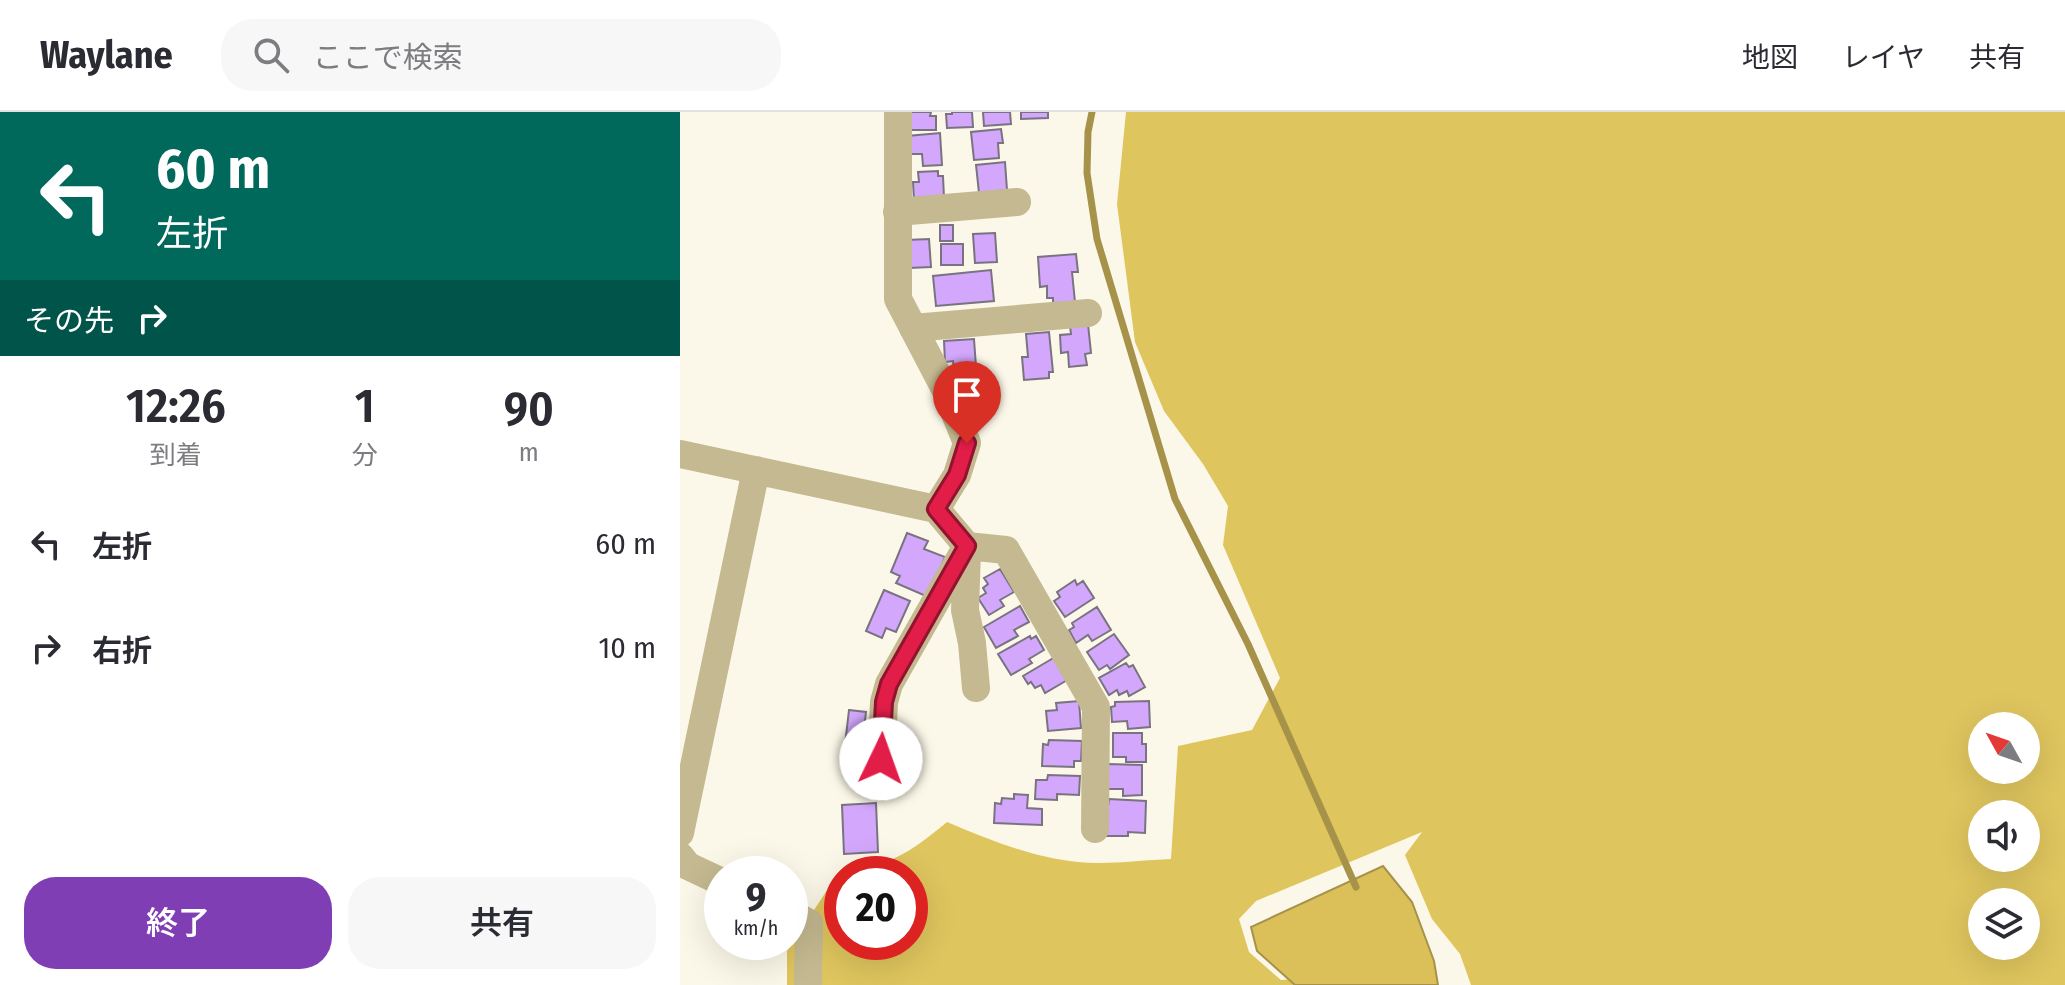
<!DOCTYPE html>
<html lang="ja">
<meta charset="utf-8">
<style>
:root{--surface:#fff;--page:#f7f7f7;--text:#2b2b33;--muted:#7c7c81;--line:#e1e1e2;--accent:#7f3eb3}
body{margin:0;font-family:"Fira Sans Condensed","Noto Sans JP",sans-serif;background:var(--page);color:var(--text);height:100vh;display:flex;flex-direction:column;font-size:30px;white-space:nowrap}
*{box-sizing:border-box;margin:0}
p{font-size:26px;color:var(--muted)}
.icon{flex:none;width:44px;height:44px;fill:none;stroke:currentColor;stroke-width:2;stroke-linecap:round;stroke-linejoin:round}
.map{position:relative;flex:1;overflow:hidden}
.side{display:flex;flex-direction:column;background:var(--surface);width:680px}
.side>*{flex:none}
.guide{background:#00695c;color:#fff;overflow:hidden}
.needle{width:52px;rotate:310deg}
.fabs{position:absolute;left:1288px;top:600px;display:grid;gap:16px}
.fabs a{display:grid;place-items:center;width:72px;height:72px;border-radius:50%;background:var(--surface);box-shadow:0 8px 32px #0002;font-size:40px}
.speed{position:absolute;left:24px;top:744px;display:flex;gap:16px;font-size:40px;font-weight:700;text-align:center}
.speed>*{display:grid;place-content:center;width:104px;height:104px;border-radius:50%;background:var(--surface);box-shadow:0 8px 32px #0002;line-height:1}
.speed small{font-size:20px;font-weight:400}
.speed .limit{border:12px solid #d22;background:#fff;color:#111}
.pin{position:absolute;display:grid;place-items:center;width:68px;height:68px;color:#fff;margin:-82px -34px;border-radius:50% 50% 50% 0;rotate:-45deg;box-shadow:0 0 8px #0007}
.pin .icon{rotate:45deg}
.me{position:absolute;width:88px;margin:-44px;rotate:3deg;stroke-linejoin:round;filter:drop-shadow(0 0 6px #0008)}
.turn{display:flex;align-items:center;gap:28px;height:168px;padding:0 24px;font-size:36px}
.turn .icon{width:104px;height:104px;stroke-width:2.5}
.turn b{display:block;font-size:56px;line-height:68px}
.then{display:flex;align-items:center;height:76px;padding:0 24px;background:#0003;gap:16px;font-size:30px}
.eta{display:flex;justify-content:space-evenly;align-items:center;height:136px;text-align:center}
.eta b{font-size:48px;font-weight:600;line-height:56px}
.action{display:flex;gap:16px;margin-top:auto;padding:16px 24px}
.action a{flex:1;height:92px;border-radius:32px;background:var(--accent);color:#fff;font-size:32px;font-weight:600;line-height:92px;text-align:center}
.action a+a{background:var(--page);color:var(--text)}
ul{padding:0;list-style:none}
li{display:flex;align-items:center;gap:24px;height:104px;padding:0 24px}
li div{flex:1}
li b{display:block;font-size:30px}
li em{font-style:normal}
header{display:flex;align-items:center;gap:48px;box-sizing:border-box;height:112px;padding:0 40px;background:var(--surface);border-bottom:2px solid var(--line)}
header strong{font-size:38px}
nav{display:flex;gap:44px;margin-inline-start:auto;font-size:28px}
.search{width:560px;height:72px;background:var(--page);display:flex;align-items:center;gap:20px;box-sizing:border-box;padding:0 28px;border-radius:32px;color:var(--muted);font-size:30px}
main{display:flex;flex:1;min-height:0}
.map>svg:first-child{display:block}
.forest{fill:#dfc55e;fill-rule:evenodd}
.water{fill:#dbc05a;stroke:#a69249;stroke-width:2}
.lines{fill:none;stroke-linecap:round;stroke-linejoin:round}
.stream{stroke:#a69249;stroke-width:7}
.building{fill:#d2a7fc;stroke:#797380;stroke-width:2}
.minor{stroke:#c4b990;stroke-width:28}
.route-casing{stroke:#92132f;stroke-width:20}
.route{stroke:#e11d48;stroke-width:14}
</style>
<header>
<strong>Waylane</strong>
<div class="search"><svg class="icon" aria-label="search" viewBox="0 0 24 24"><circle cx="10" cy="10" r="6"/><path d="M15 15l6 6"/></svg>ここで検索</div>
<nav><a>地図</a><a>レイヤ</a><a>共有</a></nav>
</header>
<main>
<section class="side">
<div class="guide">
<div class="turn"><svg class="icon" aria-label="left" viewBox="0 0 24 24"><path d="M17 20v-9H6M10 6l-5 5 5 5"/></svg><div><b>60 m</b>左折</div></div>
<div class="then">その先<svg class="icon" aria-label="right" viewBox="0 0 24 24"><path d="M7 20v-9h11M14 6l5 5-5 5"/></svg></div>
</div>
<div class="eta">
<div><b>12:26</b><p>到着</p></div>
<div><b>1</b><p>分</p></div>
<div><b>90</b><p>m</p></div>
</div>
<ul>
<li><svg class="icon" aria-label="left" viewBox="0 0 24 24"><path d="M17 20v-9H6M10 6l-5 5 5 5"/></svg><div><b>左折</b></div><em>60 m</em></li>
<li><svg class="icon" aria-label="right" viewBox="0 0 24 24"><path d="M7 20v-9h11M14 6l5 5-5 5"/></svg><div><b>右折</b></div><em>10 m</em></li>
</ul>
<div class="action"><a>終了</a><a>共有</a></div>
</section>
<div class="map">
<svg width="1385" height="873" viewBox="0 0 1385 873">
<rect width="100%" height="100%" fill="#fcf8e9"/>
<path class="forest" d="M 446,0 L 1385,0 L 1385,873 L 791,873 L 780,842 L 752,807 L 725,743 L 742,720 L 576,789 L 559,807 L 569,840 L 601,868 L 629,866 L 635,873 L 107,873 L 107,839 L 159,760 C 211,753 227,743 267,710 C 310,728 351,745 398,750 C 428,753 461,748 491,747 L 498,634 L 572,618 L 600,566 L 543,433 L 548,394 L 523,352 L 484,299 L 455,230 L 437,92 ZM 1302,614 L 1346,614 L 1346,658 L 1302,658 ZM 1302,702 L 1346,702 L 1346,746 L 1302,746 ZM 162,762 L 230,762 L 230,830 L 162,830 ZM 1302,790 L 1346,790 L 1346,834 L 1302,834 Z"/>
<path class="water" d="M 703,754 L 732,790 L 754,849 L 758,873 L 615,873 L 577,839 L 571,815 Z"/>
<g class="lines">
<path class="stream" d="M 412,0 L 408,20 L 407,61 L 417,127 L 495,387 L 568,532 L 676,775"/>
</g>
<path class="building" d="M 226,0 L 251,0 L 250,4 L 256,4 L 256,18 L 226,18 Z
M 272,0 L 292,0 L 293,15 L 267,16 L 266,2 L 272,2 Z
M 303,0 L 330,0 L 331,12 L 304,14 Z
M 341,0 L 368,0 L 368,6 L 341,7 Z
M 321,17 L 323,31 L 318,31 L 319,46 L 294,48 L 291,20 Z
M 260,21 L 262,53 L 243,54 L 242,42 L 228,42 L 227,24 Z
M 325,50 L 327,78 L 299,81 L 296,53 Z
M 258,59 L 258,64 L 263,64 L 264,86 L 234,89 L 233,70 L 239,70 L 238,60 Z
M 260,113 L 273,113 L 273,129 L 260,129 Z
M 315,121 L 317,150 L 295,151 L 293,122 Z
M 249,127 L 251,155 L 229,156 L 227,128 Z
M 261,132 L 283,132 L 283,153 L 261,153 Z
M 396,142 L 398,160 L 392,160 L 395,190 L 373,192 L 373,186 L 367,186 L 367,174 L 360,175 L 358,145 Z
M 311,158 L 314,189 L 256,194 L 253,164 Z
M 408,212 L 411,241 L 405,242 L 407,253 L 389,255 L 388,240 L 381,241 L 380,223 L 391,222 L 390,214 Z
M 369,220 L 373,260 L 369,260 L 369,266 L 344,268 L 342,245 L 348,245 L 346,222 Z
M 294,227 L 297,269 L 281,271 L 280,265 L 275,266 L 273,249 L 265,250 L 264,229 Z
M 227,421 L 248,429 L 244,437 L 265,445 L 248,485 L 216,471 L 220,464 L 211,460 Z
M 320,457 L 334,480 L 320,488 L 324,494 L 309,503 L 298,486 L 306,481 L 303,476 L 308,472 L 304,466 Z
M 395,468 L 397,473 L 403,469 L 414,486 L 385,505 L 374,489 L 380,485 L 377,480 Z
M 204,478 L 230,489 L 216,520 L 206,516 L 202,526 L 186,519 Z
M 340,494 L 349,510 L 334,518 L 338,524 L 316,536 L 304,515 Z
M 417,495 L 431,518 L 412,529 L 408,523 L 396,531 L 389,518 L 394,515 L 392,511 Z
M 434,522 L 449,543 L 430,557 L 427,553 L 419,558 L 407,540 Z
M 350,524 L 351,527 L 356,524 L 364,538 L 349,547 L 352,551 L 331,563 L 318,542 Z
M 375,545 L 389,567 L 365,581 L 361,573 L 355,576 L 351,570 L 348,572 L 343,564 Z
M 446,551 L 449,555 L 453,553 L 465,575 L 449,584 L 447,579 L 439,583 L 437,578 L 429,583 L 419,566 Z
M 399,589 L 401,616 L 368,619 L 366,599 L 377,598 L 376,591 Z
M 469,589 L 470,615 L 448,617 L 447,609 L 432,610 L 431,595 L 435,594 L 435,590 Z
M 169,598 L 186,600 L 180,653 L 163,650 Z
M 433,621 L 462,621 L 462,632 L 466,632 L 466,650 L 446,650 L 446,645 L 433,645 Z
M 369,628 L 402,629 L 401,649 L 394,649 L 394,655 L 362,654 L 363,632 L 368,633 Z
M 428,652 L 462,653 L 462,683 L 443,684 L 443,677 L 427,677 Z
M 368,663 L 400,664 L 399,683 L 377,682 L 377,688 L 355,687 L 356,668 L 367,668 Z
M 334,682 L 348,683 L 347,696 L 362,697 L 362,713 L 314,711 L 315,691 L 321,692 L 322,686 L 334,687 Z
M 429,687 L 466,689 L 465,721 L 448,720 L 448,724 L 424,724 Z
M 196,691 L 198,740 L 164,742 L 162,693 Z"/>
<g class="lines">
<path class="minor" d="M 218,0 L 218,187 L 265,277 L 287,331 L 277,363 L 256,397
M 217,100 L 337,90
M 233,216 L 408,201
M 0,342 L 256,397 L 287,434 L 326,438 L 416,595 L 415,717
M 287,438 L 285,498 L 292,531 L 296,576
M 200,675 L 204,590 L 209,572 L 287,434
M 0,721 L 76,358
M 0,744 L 8,754 L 42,770
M 110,800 L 129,811 L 128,873"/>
</g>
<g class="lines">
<g class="route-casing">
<path id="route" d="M 201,647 L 204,590 L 209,572 L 287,434 L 256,397 L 277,363 L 287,331"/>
</g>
<use href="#route" class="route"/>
</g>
</svg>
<div class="fabs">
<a><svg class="needle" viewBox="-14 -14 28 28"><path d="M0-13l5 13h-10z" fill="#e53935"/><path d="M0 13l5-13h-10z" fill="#7c7c81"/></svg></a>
<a><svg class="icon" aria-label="sound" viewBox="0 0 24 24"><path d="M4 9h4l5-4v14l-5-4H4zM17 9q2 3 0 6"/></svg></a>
<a><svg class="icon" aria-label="layers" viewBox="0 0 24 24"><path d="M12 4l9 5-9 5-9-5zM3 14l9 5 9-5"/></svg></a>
</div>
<div class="speed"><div>9<small>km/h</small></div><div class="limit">20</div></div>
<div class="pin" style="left:287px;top:331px;background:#d93025"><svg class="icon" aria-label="arrive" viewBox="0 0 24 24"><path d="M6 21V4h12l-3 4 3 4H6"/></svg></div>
<svg class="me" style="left:201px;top:647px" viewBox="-20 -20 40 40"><circle r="19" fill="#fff"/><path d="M0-13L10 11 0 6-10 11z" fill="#e11d48"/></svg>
</div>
</main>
